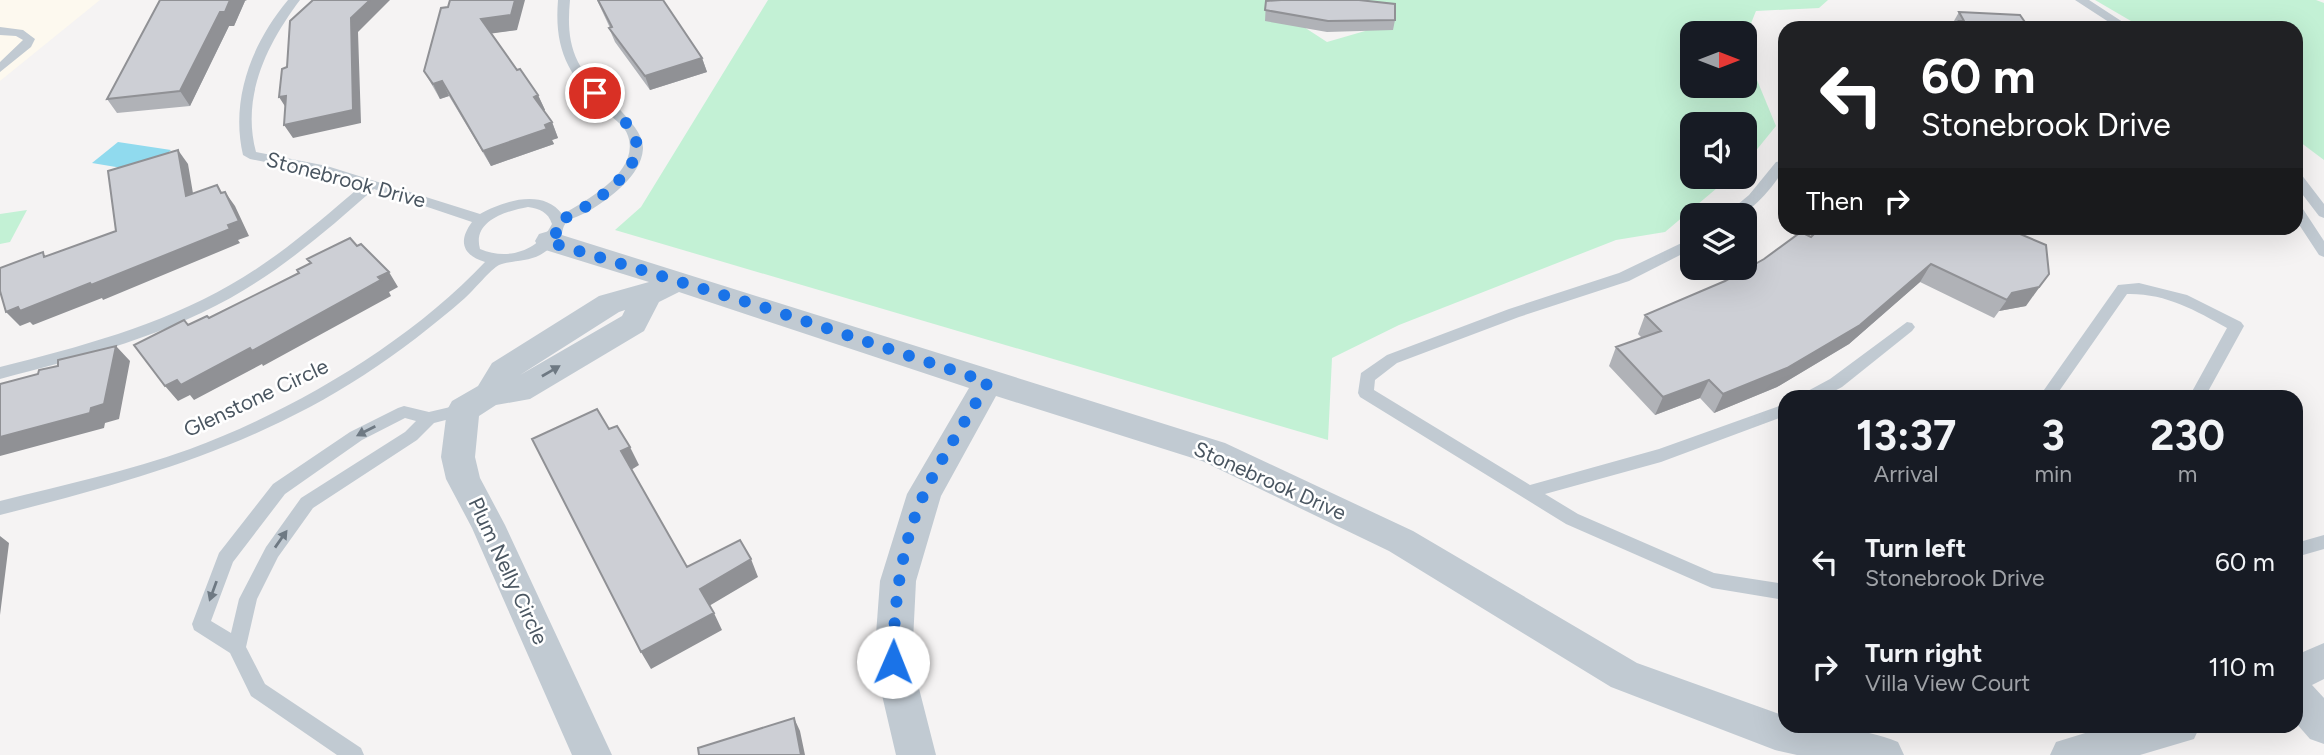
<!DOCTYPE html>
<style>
:root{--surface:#171b24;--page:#20242c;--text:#f1f3f6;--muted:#9ea1a6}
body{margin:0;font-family:Figtree,sans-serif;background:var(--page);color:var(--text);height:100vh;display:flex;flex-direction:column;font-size:26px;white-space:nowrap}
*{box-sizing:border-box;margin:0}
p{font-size:23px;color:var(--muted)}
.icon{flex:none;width:38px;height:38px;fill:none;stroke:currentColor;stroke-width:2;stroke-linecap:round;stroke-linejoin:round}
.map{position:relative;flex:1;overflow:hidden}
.details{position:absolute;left:1778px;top:390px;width:525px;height:343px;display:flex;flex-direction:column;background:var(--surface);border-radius:21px;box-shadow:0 7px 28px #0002}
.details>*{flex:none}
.top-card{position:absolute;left:1778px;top:21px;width:525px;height:214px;border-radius:21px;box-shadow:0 7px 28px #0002;background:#202124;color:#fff;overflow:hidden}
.needle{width:46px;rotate:90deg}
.tools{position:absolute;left:1680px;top:21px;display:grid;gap:14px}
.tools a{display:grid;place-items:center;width:77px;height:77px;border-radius:14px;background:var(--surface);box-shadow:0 7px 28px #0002;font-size:35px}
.pin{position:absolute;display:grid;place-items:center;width:60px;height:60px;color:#fff;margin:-30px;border:4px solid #fff;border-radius:50%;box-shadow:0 2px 7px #0007}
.me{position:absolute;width:77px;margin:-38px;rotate:1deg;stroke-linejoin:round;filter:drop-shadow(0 0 5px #0008)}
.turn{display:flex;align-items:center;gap:24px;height:147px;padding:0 28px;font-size:32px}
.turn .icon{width:91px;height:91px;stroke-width:2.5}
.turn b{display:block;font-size:49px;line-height:60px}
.then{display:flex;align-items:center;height:66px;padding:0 28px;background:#0003;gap:14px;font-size:26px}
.eta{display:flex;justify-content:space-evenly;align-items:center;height:119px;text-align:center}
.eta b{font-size:42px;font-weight:700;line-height:49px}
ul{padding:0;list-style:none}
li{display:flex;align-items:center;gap:21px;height:105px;padding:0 28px}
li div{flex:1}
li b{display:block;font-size:26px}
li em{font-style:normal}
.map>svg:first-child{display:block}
.commercial{fill:#fdf9ef}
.green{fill:#c3f1d5}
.water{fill:#90daee}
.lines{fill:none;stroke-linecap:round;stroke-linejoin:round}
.lane{fill:#c1cad2;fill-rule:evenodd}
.street{fill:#c1cad2;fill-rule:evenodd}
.wall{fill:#b0b2b7}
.shaded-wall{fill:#909195}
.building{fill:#cdcfd5;stroke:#909195;stroke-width:2}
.oneway{fill:#6e7983}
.route{stroke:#1a73e8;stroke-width:12;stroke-dasharray:0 21.6}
.labels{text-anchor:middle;stroke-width:5;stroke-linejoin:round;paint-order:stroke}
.street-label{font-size:21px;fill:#4a5661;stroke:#fff}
</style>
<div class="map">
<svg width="2324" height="755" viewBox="0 0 2324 755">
<rect width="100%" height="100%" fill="#f5f3f3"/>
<path class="commercial" d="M 0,0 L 100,0 L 0,81 Z"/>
<path class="green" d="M 768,0 L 1287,0 L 1287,16 L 1327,42 L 1365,31 L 1376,18 L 1359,0 L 1828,0 L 1819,8 L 1756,11 L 1745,38 L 1745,33 L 1692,33 L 1692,86 L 1745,86 L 1745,51 L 1776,126 L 1745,164 L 1745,124 L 1692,124 L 1692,177 L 1730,177 L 1665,232 L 1616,240 L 1399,325 L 1332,358 L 1328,440 L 615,230 L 641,207 Z
M 2095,0 L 2316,0 L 2324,3 L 2324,160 L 2296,139 L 2296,28 L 2143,28 Z
M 27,210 L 10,242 L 0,244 L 0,214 Z"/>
<path class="water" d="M 118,142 L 171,150 L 146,172 L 92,163 Z"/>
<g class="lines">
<path class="lane" d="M 288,0 L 300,0 C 267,44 241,96 256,152 L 327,166 L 480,214 C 503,201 543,188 562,214 L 565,213 C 589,199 640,171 628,136 C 625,125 611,117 603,109 C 568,75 554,49 558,0 L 570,0 C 568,21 568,42 578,62 C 591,89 645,123 643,149 C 641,176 610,198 589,211 C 583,215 570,218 566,223 C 563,226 563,230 562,233 C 557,242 549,250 540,255 C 527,262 506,261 499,265 C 491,269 473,291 465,298 C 433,326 399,352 364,375 C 250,449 130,482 0,515 L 0,501 C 64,485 128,471 190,449 C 293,411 410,342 485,262 C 462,255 458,241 472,222 L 374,189 C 333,225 291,262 244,290 C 170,335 83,357 0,379 L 0,367 C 79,347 159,326 230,285 C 278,258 320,221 362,185 L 320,173 L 250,159 L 243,155 C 230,99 252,43 288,0 ZM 528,207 C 540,209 548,212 552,224 C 538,251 508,261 480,249 C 472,221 506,211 528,207 Z
M 2075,0 L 2089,0 L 2132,28 L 2118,28 Z
M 0,27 L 23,30 L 35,39 L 31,47 L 0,72 L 0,62 L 23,40 L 16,36 L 0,35 Z
M 1781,161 L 1785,162 C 1785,175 1755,208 1742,214 C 1738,216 1730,215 1725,215 L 1749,195 L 1776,162 Z
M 2296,173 L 2301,174 L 2324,204 L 2324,218 L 2319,216 L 2296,186 Z
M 2296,204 L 2301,206 L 2324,241 L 2324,257 L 2319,255 L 2296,220 Z
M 1692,238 L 1692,249 L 1629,281 L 1519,317 L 1397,363 L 1375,380 L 1374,390 L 1530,485 L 1659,449 L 1785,404 L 1785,416 L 1661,462 L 1545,494 L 1578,514 L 1714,573 L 1785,584 L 1785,600 L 1712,588 L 1566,524 L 1360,397 L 1358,393 L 1361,373 L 1387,355 L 1509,309 L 1619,273 Z
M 2139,283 L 2187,295 L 2241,322 L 2244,326 L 2205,397 L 2189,397 L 2227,328 C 2195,310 2165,293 2127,294 L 2055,397 L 2039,397 L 2118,285 Z
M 1907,322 L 1912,323 L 1915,327 L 1912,331 L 1842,387 L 1823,397 L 1802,397 L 1804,393 L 1830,379 Z
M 463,404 L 469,406 L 471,410 L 469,414 L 434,423 L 417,440 L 313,508 L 278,557 L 257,599 L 246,647 L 265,684 L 361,748 L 364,755 L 337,755 L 251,696 L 230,653 L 194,630 L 192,624 L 219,553 L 273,484 L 350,432 L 398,408 L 404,406 L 429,412 ZM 405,418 L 416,421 L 405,432 L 301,498 L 266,547 L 239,599 L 231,633 L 211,621 L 233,562 L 285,494 L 362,440 Z
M 2324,535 L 2324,549 L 2296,557 L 2296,543 Z"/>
<path class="street" d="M 549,231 L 1225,443 L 1413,531 L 1637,663 L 1785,716 L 1785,726 C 1824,726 1861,727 1898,742 L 1904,755 L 1797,755 L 1775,750 L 1611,687 L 1389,551 L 1202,461 L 996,396 L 941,496 L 916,581 L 912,661 L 936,755 L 896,755 L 874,661 L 880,581 L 907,494 L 969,388 L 679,292 L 659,302 L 644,331 L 530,399 L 496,405 L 479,416 L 475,457 L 480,478 L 505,525 L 612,755 L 572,755 L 472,528 L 446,479 L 441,457 L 447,410 L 452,401 L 478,386 L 492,363 L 599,296 L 649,282 L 539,248 L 535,241 L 539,234 ZM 625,310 L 622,316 L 520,375 L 619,312 Z
M 2324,643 L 2324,679 L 2312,685 L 2324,698 L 2324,744 L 2310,739 L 2296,723 L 2296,655 Z
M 2108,726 L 2200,726 L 2194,739 L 2140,755 L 2050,755 L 2056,742 Z"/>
</g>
<path class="wall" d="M 597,0 L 663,0 L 702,58 L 707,72 L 650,90 L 615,42 L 609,28 L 610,28 Z
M 245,1 L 234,26 L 229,26 L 190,106 L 117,113 L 107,99 Z
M 1266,1 L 1395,20 L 1393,30 L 1327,32 L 1265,21 Z
M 441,8 L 517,30 L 491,33 L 517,70 L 538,95 L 545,110 L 544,111 L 552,122 L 558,138 L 552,140 L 554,144 L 491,166 L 449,96 L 440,99 L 424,71 Z
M 1959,12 L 2029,28 L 1950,28 Z
M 2006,228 L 2026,306 L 1999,311 L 1994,318 L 1920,282 L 1849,344 L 1777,387 L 1714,413 L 1700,398 L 1655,415 L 1609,366 L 1616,347 L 1642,338 L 1638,334 L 1645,315 L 1725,281 Z"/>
<path class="shaded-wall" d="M 230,0 L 247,0 L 245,1 L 234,26 L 229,26 L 190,106 L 180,91 L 220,12 Z
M 370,0 L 390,0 L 358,32 L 361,123 L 293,138 L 284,125 L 351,18 Z
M 515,0 L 525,0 L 517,30 L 488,34 L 481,19 Z
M 702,58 L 707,72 L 650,90 L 645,76 Z
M 442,81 L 449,96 L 440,99 L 433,84 Z
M 538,95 L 545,110 L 541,112 L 534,97 Z
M 286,96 L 288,111 L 279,97 Z
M 552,122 L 558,138 L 552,140 L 554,144 L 491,166 L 483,151 Z
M 178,150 L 188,164 L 196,211 L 186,196 Z
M 225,192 L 235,206 L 249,236 L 238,240 L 240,243 L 103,300 L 102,298 L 33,325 L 30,322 L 20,326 L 6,312 L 228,225 Z
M 1931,264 L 1920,282 L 1849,344 L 1777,387 L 1714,413 L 1723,394 Z
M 389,272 L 398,287 L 389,292 L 391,296 L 263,366 L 262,364 L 194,400 L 190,395 L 178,401 L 165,386 Z
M 2049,274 L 2026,306 L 1999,311 L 1994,318 L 2012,293 Z
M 116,346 L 130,361 L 119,419 L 105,423 L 104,428 L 0,456 L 0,437 L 91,408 Z
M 1709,380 L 1700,398 L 1655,415 L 1663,397 Z
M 630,447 L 639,465 L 631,470 L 621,451 Z
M 0,536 L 9,543 L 0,615 Z
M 751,559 L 758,577 L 709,606 L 700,589 Z
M 714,613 L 722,630 L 651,669 L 641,652 Z
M 794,718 L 800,731 L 805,755 L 801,755 Z"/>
<path class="building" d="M 160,0 L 230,0 L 225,12 L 220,12 L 180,91 L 107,99 Z
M 313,0 L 370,0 L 351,18 L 353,110 L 284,125 L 286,96 L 279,97 L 282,69 L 287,67 L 290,21 Z
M 450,0 L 515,0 L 511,15 L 481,19 L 517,70 L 520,69 L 538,95 L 534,97 L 552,122 L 545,125 L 547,129 L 483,151 L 442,81 L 433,84 L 424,71 L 441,8 L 448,7 Z
M 598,0 L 663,0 L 702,58 L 645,76 L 609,28 L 612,27 Z
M 1281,0 L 1359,0 L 1395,4 L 1395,20 L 1328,21 L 1265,10 L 1266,1 Z
M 1959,12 L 2020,15 L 2029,28 L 1963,28 L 1959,21 L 1964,21 Z
M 178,150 L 186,196 L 217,185 L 221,193 L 225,192 L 239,221 L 228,225 L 230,229 L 91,285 L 90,283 L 20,311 L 18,307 L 6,312 L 0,291 L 0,268 L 43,252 L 44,257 L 116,231 L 108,171 Z
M 1820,228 L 2006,228 L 2046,245 L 2049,274 L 2039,287 L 2012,293 L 2007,300 L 1931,264 L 1860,325 L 1787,368 L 1723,394 L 1709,380 L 1663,397 L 1616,347 L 1661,331 L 1645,315 L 1725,281 L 1764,259 L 1801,232 L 1811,237 Z
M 350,238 L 357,246 L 361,244 L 389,272 L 378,277 L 381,280 L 252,351 L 250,348 L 181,385 L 177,380 L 165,386 L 134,345 L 184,320 L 188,325 L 207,316 L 209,318 L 299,273 L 297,270 L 311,263 L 307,259 Z
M 116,346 L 104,404 L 91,408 L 90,413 L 0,437 L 0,384 L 38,374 L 39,370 L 58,366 L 58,360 Z
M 597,409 L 609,429 L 617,426 L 630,447 L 621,451 L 687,567 L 740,540 L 751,559 L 700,589 L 714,613 L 641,652 L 532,439 Z
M 794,718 L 801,755 L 699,755 L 698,748 Z"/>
<defs><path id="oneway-solid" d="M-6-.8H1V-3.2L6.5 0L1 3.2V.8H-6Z" transform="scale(1.75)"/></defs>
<g class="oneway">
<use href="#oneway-solid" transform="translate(551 371) rotate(-30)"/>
<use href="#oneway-solid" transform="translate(366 431) rotate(153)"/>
<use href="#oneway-solid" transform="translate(281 539) rotate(-55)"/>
<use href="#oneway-solid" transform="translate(213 591) rotate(110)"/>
</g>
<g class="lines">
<path class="route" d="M 595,93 C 607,106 624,117 633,133 C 653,168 584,211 558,221 L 556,233 L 549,242 L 763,307 L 988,382 C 967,419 942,456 924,494 C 900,547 894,605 893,662"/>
</g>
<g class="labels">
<g class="street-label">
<text transform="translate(346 180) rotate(15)" y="7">Stonebrook Drive</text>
<text transform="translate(256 398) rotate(-25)" y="7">Glenstone Circle</text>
<text transform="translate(1270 481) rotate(24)" y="7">Stonebrook Drive</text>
<text transform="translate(508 571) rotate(65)" y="7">Plum Nelly Circle</text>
</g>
</g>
</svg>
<div class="tools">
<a><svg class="needle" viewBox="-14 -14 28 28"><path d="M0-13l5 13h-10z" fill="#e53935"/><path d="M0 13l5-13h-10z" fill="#9ea1a6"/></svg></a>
<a><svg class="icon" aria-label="sound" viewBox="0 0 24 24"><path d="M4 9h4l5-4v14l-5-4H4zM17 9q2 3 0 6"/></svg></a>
<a><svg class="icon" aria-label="layers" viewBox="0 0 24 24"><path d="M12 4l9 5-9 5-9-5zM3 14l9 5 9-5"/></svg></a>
</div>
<div class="pin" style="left:595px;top:93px;background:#d93025"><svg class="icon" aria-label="arrive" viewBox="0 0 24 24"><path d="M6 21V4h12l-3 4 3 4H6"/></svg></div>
<svg class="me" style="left:893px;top:662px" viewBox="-20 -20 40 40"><circle r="19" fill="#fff"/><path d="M0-13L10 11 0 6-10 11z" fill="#1a73e8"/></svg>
<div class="top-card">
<div class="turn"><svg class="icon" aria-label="left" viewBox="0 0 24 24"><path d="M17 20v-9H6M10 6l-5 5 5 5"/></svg><div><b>60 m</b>Stonebrook Drive</div></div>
<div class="then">Then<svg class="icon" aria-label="right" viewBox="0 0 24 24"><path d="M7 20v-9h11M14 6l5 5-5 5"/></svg></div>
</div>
<section class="details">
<div class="eta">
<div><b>13:37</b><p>Arrival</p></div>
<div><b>3</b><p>min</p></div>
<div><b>230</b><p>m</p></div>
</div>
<ul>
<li><svg class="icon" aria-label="left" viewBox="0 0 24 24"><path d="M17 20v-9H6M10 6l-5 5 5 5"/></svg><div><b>Turn left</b><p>Stonebrook Drive</p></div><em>60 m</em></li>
<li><svg class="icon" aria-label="right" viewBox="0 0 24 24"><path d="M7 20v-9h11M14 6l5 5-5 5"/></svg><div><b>Turn right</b><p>Villa View Court</p></div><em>110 m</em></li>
</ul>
</section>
</div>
